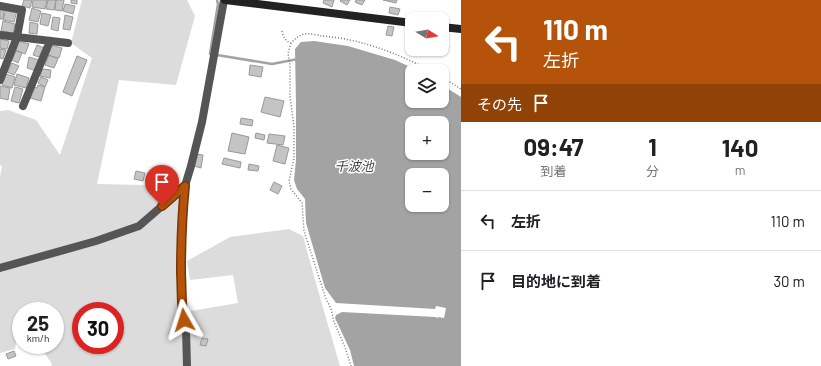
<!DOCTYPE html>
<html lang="ja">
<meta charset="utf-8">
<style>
:root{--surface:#fff;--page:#f2f2f2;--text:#202124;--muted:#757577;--line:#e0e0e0}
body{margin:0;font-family:Barlow,"Noto Sans JP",sans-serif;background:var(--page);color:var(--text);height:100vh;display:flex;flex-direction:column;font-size:15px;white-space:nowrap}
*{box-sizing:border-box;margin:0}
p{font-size:13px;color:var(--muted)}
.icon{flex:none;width:22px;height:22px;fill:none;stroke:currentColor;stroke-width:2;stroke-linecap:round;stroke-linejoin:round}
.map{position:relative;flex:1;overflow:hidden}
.details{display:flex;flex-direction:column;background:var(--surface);width:360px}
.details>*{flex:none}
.banner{background:#b45309;color:#fff;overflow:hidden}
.needle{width:26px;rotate:101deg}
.fabs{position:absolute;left:405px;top:12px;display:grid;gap:8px}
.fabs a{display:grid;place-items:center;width:44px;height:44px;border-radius:8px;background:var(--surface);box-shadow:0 1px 3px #0004;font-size:20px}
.speed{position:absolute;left:12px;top:302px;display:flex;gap:8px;font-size:20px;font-weight:700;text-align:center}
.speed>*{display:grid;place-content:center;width:52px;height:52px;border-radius:50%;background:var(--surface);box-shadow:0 1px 3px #0004;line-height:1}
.speed small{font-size:10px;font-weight:400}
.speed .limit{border:6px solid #d22;background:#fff;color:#111}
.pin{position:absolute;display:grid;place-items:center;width:34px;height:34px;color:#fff;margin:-41px -17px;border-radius:50% 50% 50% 0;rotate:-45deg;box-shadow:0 0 4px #0007}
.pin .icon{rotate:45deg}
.me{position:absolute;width:44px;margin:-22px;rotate:354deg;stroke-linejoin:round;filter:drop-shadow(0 0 3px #0008)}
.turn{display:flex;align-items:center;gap:14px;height:84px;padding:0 16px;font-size:18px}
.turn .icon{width:52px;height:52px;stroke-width:2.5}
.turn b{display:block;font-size:28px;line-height:34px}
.then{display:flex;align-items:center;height:38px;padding:0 16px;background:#0003;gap:8px;font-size:15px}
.eta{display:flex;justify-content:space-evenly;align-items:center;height:68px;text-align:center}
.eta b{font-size:24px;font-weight:700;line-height:28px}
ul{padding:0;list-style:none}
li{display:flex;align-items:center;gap:12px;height:60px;padding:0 16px;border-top:1px solid var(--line)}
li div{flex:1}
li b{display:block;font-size:15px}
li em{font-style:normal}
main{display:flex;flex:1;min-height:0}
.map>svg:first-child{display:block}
.green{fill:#dcdcdc;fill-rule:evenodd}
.water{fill:#a3a3a3;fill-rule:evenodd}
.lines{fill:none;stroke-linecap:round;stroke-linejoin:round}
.stream{stroke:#a3a3a3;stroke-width:2.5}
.building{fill:#c4c4c4;stroke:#999}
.path{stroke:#777;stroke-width:1.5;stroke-dasharray:1 2;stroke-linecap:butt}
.street{stroke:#555;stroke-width:8}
.secondary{stroke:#222;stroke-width:8}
.route-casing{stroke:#753606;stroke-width:10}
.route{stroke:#b45309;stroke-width:7}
.labels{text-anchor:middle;stroke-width:3;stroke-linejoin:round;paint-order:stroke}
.water-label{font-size:13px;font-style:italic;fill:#444;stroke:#fff}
</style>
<main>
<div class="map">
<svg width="461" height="366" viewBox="0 0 461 366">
<rect width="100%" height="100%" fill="#fff"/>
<path class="green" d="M 82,0 L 187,0 L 195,16 L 176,85 L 119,80 L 97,184 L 185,186 L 186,366 L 51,366 L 52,364 L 39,345 L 55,345 L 55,311 L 21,311 L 21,335 L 17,337 L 15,349 L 0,353 L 0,177 L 2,166 L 0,165 L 0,111 L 8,110 L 36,120 L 60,155 L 92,58 L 71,43 ZM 81,311 L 115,311 L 115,345 L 81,345 Z
M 289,229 L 303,236 L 317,287 L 340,366 L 189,366 L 191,311 L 238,303 L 233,275 L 190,280 L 187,261 L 230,237 Z"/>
<path class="water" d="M 314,41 L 348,46 L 395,60 L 419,71 L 412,71 L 412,101 L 442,101 L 442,85 L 461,97 L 461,366 L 354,366 L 350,350 L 335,318 L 336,315 L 342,312 L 435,317 L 438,318 L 438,317 L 444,318 L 446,308 L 436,306 L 435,309 L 336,303 L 325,288 L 306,223 L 305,199 L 297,189 L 294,180 L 296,160 L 296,105 L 295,49 L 301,42 ZM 412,123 L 442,123 L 442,153 L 412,153 ZM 412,175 L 442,175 L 442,205 L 412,205 Z"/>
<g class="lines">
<path class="stream" d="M 210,54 L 218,4 L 217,0
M 217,55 L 272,64 L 298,59"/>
</g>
<path class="building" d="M 24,0 L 32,0 L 30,8 L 22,6 Z
M 33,0 L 47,0 L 45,9 L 32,7 Z
M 48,0 L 56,0 L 54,10 L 46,9 Z
M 56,0 L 64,0 L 62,11 L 55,10 Z
M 71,0 L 77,0 L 77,4 L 71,3 Z
M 324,0 L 334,0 L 332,7 L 323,3 Z
M 341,0 L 350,0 L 347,5 L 340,1 Z
M 356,0 L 365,0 L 362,5 L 355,2 Z
M 383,0 L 397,0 L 396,3 Z
M 65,4 L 75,6 L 73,14 L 63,11 Z
M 390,7 L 400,9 L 398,15 L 389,13 Z
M 6,8 L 17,11 L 14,22 L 3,20 Z
M 32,8 L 41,11 L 38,22 L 29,20 Z
M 0,10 L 4,10 L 3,19 L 0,19 Z
M 42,13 L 51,15 L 48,26 L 40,24 Z
M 65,15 L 73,17 L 70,30 L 63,29 Z
M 53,17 L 60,18 L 58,31 L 51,29 Z
M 3,21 L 15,24 L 13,33 L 1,31 Z
M 30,22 L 38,24 L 37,34 L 29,33 Z
M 388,26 L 394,27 L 392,36 L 386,35 Z
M 0,39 L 9,41 L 7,49 L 0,48 Z
M 19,41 L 29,44 L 25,54 L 16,50 Z
M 442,44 L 449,47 L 447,52 L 439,49 L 442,49 Z
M 37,45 L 44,48 L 39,57 L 33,55 Z
M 50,45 L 62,48 L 59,58 L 47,55 Z
M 0,49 L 6,50 L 3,59 L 0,58 Z
M 16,51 L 22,53 L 18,63 L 12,60 Z
M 49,55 L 58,59 L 54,68 L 45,65 Z
M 77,56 L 87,60 L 72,96 L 63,92 Z
M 29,57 L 39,60 L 37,71 L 27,68 Z
M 12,63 L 19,66 L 14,75 L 7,72 Z
M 250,65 L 263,67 L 261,77 L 249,75 Z
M 42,69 L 51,70 L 50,78 L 40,76 Z
M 6,74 L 15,77 L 12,88 L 2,85 Z
M 17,74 L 29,78 L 26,88 L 14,85 Z
M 41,77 L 48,80 L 45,87 L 38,83 Z
M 38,85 L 45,87 L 41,101 L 30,98 L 33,87 L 37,88 Z
M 0,86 L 10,88 L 8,100 L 0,98 Z
M 15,87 L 23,89 L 19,103 L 11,101 Z
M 265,97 L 284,101 L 280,117 L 261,112 Z
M 241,118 L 253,120 L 252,126 L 240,124 Z
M 232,133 L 249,137 L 245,154 L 228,151 Z
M 256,133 L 265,135 L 264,140 L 255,138 Z
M 269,134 L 285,136 L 283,145 L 267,143 Z
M 277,145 L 289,148 L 285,164 L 273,161 Z
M 196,154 L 203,155 L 201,168 L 194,166 Z
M 224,158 L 241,162 L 240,168 L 222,164 Z
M 249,164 L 259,166 L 258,171 L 248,170 Z
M 136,171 L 145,173 L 143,181 L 134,179 Z
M 274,182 L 282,186 L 278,194 L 270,190 Z
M 202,338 L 208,339 L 206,346 L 200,345 Z
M 14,351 L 16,356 L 8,359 L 6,354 Z"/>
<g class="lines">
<path class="path" d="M 282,31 C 283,36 285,41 291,43 C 295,39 298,36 304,34 C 309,33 317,35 322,36 C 361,39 397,53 431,71
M 291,43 L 288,53 L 290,66 L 290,96 L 294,127 L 294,158 L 289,181 L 291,189 L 302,203 L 304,231 L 325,296 L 331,309 L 334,322 L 345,347 L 351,366
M 442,77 L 461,89"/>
<path class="street" d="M 0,6 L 22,10 L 17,37 L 0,80
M 0,35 L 68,43
M 23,106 L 50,41
M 0,268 L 96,241 L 139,226 L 185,186
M 187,366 L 186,330 L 182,310 L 182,226 L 185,186 L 191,166 L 202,122 L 224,0"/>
<path class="secondary" d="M 225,0 L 412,23
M 442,27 L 461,29"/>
</g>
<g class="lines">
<g class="route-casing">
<path id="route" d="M 162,206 L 185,186 C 182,215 181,244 181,274 C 182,289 181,305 184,320"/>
</g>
<use href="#route" class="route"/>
</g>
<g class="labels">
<g class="water-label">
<text x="354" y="171">千波池</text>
</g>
</g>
</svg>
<div class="fabs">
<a><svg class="needle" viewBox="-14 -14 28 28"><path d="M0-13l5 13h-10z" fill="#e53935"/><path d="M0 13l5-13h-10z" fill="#757577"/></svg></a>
<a><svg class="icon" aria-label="layers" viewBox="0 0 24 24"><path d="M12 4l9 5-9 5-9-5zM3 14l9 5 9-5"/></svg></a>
<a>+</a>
<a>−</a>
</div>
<div class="speed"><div>25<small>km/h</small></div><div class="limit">30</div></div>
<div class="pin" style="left:162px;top:206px;background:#d93025"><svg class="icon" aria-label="arrive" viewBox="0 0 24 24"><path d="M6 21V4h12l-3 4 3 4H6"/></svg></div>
<svg class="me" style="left:184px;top:320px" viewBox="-20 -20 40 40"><path d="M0-17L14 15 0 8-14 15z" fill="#b45309" stroke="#fff" stroke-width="4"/></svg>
</div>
<section class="details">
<div class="banner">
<div class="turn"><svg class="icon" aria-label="left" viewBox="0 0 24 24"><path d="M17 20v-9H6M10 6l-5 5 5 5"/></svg><div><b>110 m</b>左折</div></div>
<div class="then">その先<svg class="icon" aria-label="arrive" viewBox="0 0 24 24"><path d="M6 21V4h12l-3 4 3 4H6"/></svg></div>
</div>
<div class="eta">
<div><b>09:47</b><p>到着</p></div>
<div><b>1</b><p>分</p></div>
<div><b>140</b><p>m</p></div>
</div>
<ul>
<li><svg class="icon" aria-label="left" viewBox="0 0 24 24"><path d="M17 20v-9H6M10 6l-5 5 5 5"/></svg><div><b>左折</b></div><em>110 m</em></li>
<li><svg class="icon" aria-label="arrive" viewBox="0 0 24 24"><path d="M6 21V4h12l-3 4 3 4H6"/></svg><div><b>目的地に到着</b></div><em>30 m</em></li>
</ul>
</section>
</main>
